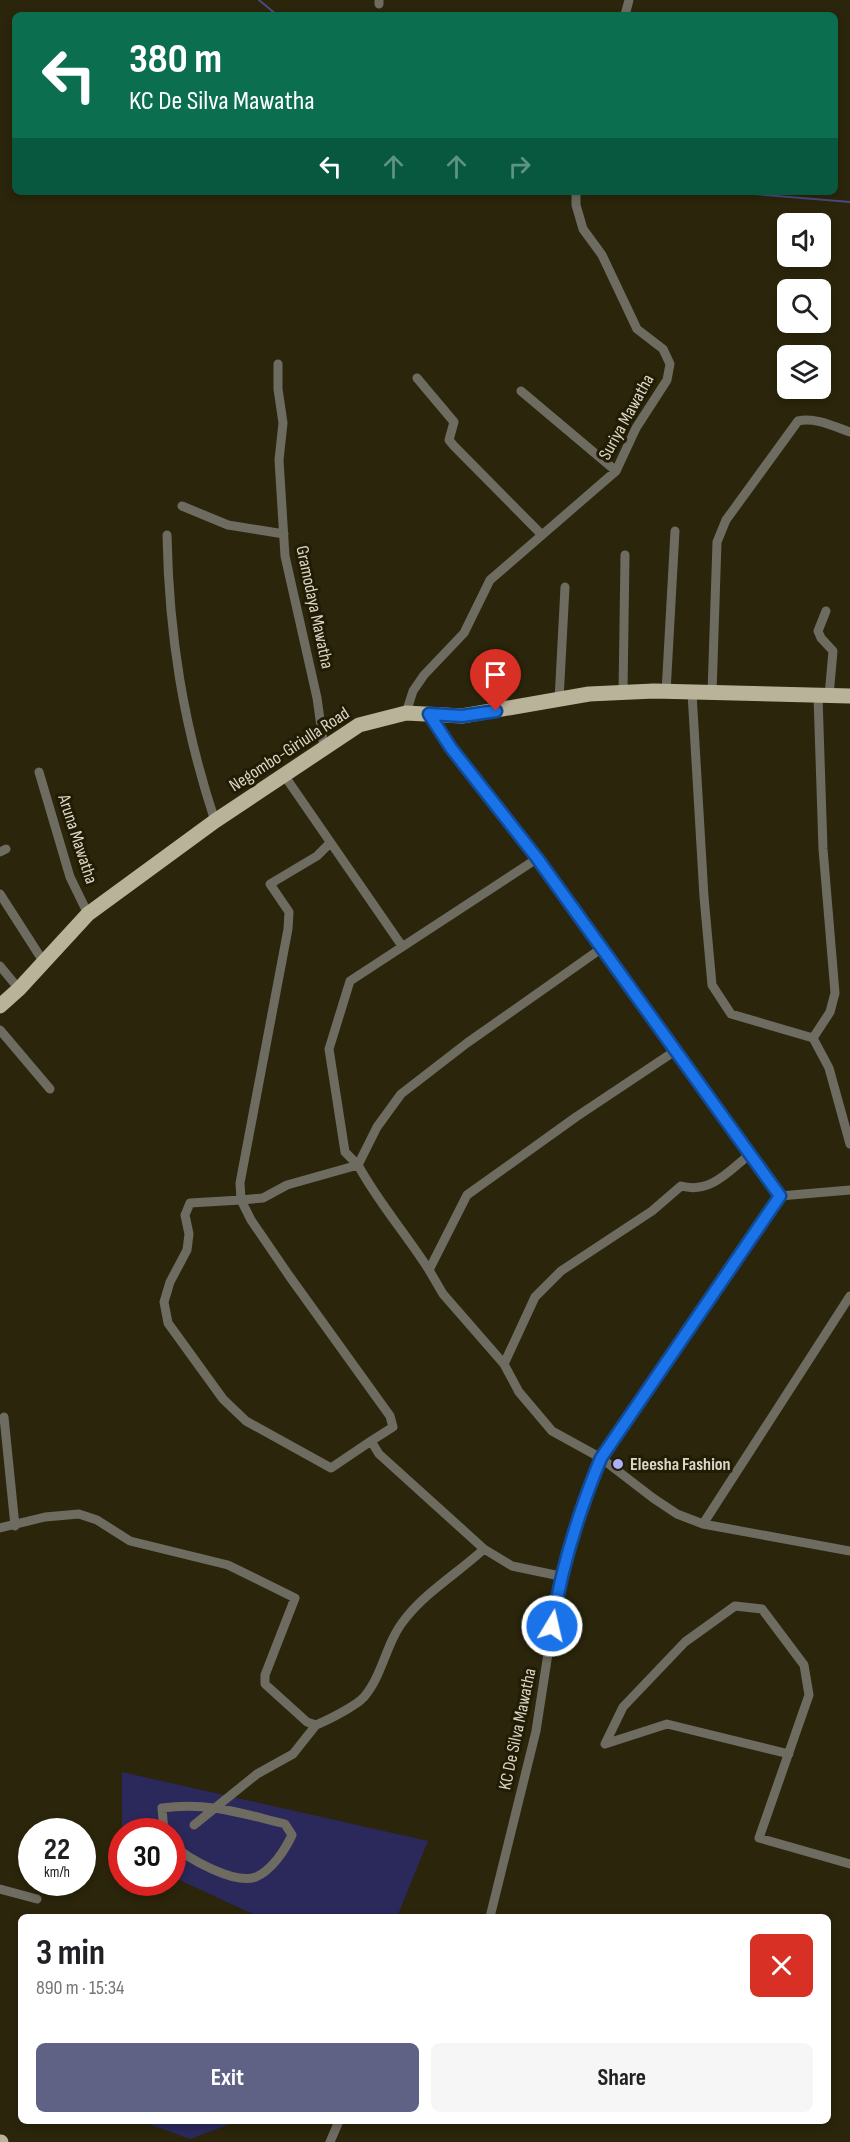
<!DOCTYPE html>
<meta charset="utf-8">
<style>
:root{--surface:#fff;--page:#f6f6f6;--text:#202124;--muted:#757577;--accent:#5f6185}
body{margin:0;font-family:"Sofia Sans Condensed",sans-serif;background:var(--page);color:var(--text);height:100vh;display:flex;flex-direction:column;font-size:22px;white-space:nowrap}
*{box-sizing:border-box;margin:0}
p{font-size:20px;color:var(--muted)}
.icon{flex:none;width:33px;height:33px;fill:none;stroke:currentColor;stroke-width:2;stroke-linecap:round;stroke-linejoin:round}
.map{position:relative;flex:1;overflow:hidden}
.side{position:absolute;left:18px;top:1914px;width:813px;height:210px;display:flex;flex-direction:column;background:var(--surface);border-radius:9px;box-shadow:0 3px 9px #0003}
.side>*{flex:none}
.guide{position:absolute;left:12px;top:12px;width:826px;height:183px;border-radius:9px;box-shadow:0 3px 9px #0003;background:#0b6e4f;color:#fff;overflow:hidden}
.buttons{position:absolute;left:777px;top:213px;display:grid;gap:12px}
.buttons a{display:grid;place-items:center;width:54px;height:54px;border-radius:9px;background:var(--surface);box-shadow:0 3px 9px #0003;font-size:30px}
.speed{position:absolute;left:18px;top:1818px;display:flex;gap:12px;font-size:30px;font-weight:700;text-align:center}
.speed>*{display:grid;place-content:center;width:78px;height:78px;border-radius:50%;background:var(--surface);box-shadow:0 3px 9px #0003;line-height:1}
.speed small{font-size:15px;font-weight:400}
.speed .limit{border:9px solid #d22;background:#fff;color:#111}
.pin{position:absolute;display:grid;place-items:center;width:51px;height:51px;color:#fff;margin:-62px -26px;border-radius:50% 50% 50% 0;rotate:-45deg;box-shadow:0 0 6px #0007}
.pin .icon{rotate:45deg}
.me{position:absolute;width:66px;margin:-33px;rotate:9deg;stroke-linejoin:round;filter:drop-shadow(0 0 4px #0008)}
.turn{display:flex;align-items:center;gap:21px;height:126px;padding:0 18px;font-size:27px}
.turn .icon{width:78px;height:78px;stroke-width:2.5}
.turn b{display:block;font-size:42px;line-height:51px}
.lanes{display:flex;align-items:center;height:57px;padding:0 18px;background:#0003;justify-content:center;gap:30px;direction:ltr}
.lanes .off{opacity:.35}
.round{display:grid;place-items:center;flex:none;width:63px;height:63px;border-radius:9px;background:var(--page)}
.overview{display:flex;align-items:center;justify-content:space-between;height:102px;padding:0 18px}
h1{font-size:36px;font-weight:700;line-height:45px}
.primary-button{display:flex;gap:12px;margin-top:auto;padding:12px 18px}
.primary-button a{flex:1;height:69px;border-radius:9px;background:var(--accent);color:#fff;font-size:24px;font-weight:700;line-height:69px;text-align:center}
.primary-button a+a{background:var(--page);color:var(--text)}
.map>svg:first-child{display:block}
.green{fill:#2b285b}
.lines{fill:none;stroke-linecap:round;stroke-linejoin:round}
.stream{stroke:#4a4a81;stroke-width:2}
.street{stroke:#6e6c60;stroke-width:9}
.primary{stroke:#b8b399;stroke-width:15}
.route-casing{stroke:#114b97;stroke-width:15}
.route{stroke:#1a73e8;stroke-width:10}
.poi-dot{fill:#acaffb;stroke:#211c03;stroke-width:2}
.labels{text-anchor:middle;stroke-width:6;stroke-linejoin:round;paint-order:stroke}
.street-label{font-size:18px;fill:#dad7c8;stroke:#211c03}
.poi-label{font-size:18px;font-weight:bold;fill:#dad7c8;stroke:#211c03;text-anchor:start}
</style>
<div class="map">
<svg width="850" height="2142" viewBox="0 0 850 2142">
<rect width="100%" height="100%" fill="#2b250b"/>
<path class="green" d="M 122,1772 L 428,1841 L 397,1917 L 259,1917 L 173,1877 L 172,1832 L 122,1831 Z
M 141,2121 L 238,2121 L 190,2139 Z"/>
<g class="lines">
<path class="stream" d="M 259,0 L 277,15
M 730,192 L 850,202"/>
<path class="street" d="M 379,4 L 379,0
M 625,15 L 629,0
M 278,364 L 278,389 L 283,423 L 279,460 L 285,556 L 317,698 L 324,748
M 417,378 L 454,422 L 449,440 L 454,446 L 542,535
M 521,391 L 616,471
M 182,506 L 228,525 L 284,534
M 167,535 C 169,636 183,724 215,821
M 826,611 L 818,631 L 821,638 L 833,651 L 829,696
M 666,692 L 675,531
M 623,693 L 625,555
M 692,693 L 704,897 L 712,985 L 731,1014 L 813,1038 L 829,1068 L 850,1144
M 712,693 L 717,542 L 726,520 L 798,421 C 815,417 833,426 850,432
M 559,700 L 565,587
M 406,713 L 413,691 L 424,675 L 464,633 L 490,580 L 616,471 L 636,428 L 667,380 L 670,364 L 663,349 L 637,329 L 602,255 L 583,229 L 576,205 L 576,192
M 429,714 L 451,748 L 538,858 L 780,1196 L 601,1458 L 588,1489 L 574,1539 L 560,1576 L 536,1731 L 490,1917
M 39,772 L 70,877 L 88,914
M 284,775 L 402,946
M 330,843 L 317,856 L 270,884 L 289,912 L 288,929 L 240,1183 L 241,1200 L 190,1203 L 185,1215 L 189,1234 L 187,1250 L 170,1282 L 164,1302 L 168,1323 L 223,1399 L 246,1421 L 331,1468 L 371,1441
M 0,852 L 6,849
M 0,894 L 43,961
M 0,966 L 19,989
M 0,1030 L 50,1089
M 813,1038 L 830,1012 L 835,993 L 823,849 L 818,696
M 675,1051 L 576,1117 L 467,1195 L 429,1270 L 443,1294 L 504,1364 L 519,1392 L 552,1431 L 601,1458 L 653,1498 L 677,1514 L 703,1524 L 850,1551
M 358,1165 L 287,1185 L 263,1198 L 241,1200 L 251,1220 L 290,1277 L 390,1416 L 393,1427 L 371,1441 L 379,1454 L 484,1549
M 358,1165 L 345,1152 L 329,1049 L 350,981 L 538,858
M 780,1196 L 850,1190
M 429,1270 C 406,1234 378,1202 358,1165 L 377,1127 L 401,1094 L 467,1043 L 602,948
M 504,1364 L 535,1297 L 561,1271 L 652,1211 L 681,1186 C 710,1194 728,1172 749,1155
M 4,1417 L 15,1526
M 703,1524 L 850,1296
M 0,1528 L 45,1517 L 79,1514 L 97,1520 L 130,1541 L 228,1565 L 295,1598 L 265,1675 L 265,1684 L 307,1722 L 316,1725 C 328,1720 356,1706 364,1697 C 383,1675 386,1642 405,1619 C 427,1591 458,1573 484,1549 L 512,1566 L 560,1576
M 789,1754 L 667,1724 L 605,1744 L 623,1707 L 685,1642 L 735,1606 L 762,1609 L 804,1665 L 809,1695 L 759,1838 L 850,1864
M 194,1825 L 257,1774 L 293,1754 L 316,1725
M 164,1832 L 162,1808 C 209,1802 240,1813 285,1824 L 292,1835 C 285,1850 272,1870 256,1877 C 235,1885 188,1859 172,1844
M 0,1889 L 37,1899
M 330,2142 L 339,2121"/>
<path class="primary" d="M 0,1006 L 19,989 L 88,914 L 215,821 L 359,725 L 406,713 L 462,716 L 589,694 L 654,691 L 850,696
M 0,2142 L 1,2142"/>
</g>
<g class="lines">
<g class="route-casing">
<path id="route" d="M 496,711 L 462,716 L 429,714 L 451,748 L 537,858 L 780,1196 L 601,1458 C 579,1511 561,1570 552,1626"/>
</g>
<use href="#route" class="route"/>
</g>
<circle class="poi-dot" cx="618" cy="1464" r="6"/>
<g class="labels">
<g class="street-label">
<text transform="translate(626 417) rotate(-61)" y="6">Suriya Mawatha</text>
<text transform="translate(315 607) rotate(78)" y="6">Gramodaya Mawatha</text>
<text transform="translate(289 749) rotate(-33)" y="6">Negombo-Giriulla Road</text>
<text transform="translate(78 839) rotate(72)" y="6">Aruna Mawatha</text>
<text transform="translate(517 1729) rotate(-78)" y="6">KC De Silva Mawatha</text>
</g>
<g class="poi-label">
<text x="630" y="1470">Eleesha Fashion</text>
</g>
</g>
</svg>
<div class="buttons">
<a><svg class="icon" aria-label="sound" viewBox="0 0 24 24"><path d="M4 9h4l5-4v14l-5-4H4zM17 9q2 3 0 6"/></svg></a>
<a><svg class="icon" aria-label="search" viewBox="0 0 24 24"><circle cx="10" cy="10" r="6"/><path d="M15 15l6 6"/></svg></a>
<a><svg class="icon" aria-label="layers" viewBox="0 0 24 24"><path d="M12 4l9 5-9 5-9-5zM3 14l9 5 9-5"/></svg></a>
</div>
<div class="speed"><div>22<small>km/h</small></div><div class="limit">30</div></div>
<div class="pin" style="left:496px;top:711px;background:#d93025"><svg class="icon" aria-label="arrive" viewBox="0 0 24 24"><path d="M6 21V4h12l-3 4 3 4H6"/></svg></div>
<svg class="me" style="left:552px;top:1626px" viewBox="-20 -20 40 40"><circle r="17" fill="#1a73e8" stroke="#fff" stroke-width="3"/><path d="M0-11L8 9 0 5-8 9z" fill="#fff"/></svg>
<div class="guide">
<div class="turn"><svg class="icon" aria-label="left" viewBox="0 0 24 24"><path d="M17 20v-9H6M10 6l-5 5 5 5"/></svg><div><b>380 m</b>KC De Silva Mawatha</div></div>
<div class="lanes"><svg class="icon" aria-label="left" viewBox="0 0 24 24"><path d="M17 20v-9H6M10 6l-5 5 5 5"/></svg><svg class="icon off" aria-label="ahead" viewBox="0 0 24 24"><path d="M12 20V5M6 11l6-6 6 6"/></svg><svg class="icon off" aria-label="ahead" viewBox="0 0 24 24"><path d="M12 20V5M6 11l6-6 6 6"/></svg><svg class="icon off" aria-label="right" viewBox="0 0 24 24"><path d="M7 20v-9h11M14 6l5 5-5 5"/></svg></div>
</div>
<section class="side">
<div class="overview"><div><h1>3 min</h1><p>890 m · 15:34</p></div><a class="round" style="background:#d93025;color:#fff"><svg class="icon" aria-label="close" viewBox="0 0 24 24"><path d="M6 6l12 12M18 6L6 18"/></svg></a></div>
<div class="primary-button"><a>Exit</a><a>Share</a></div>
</section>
</div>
